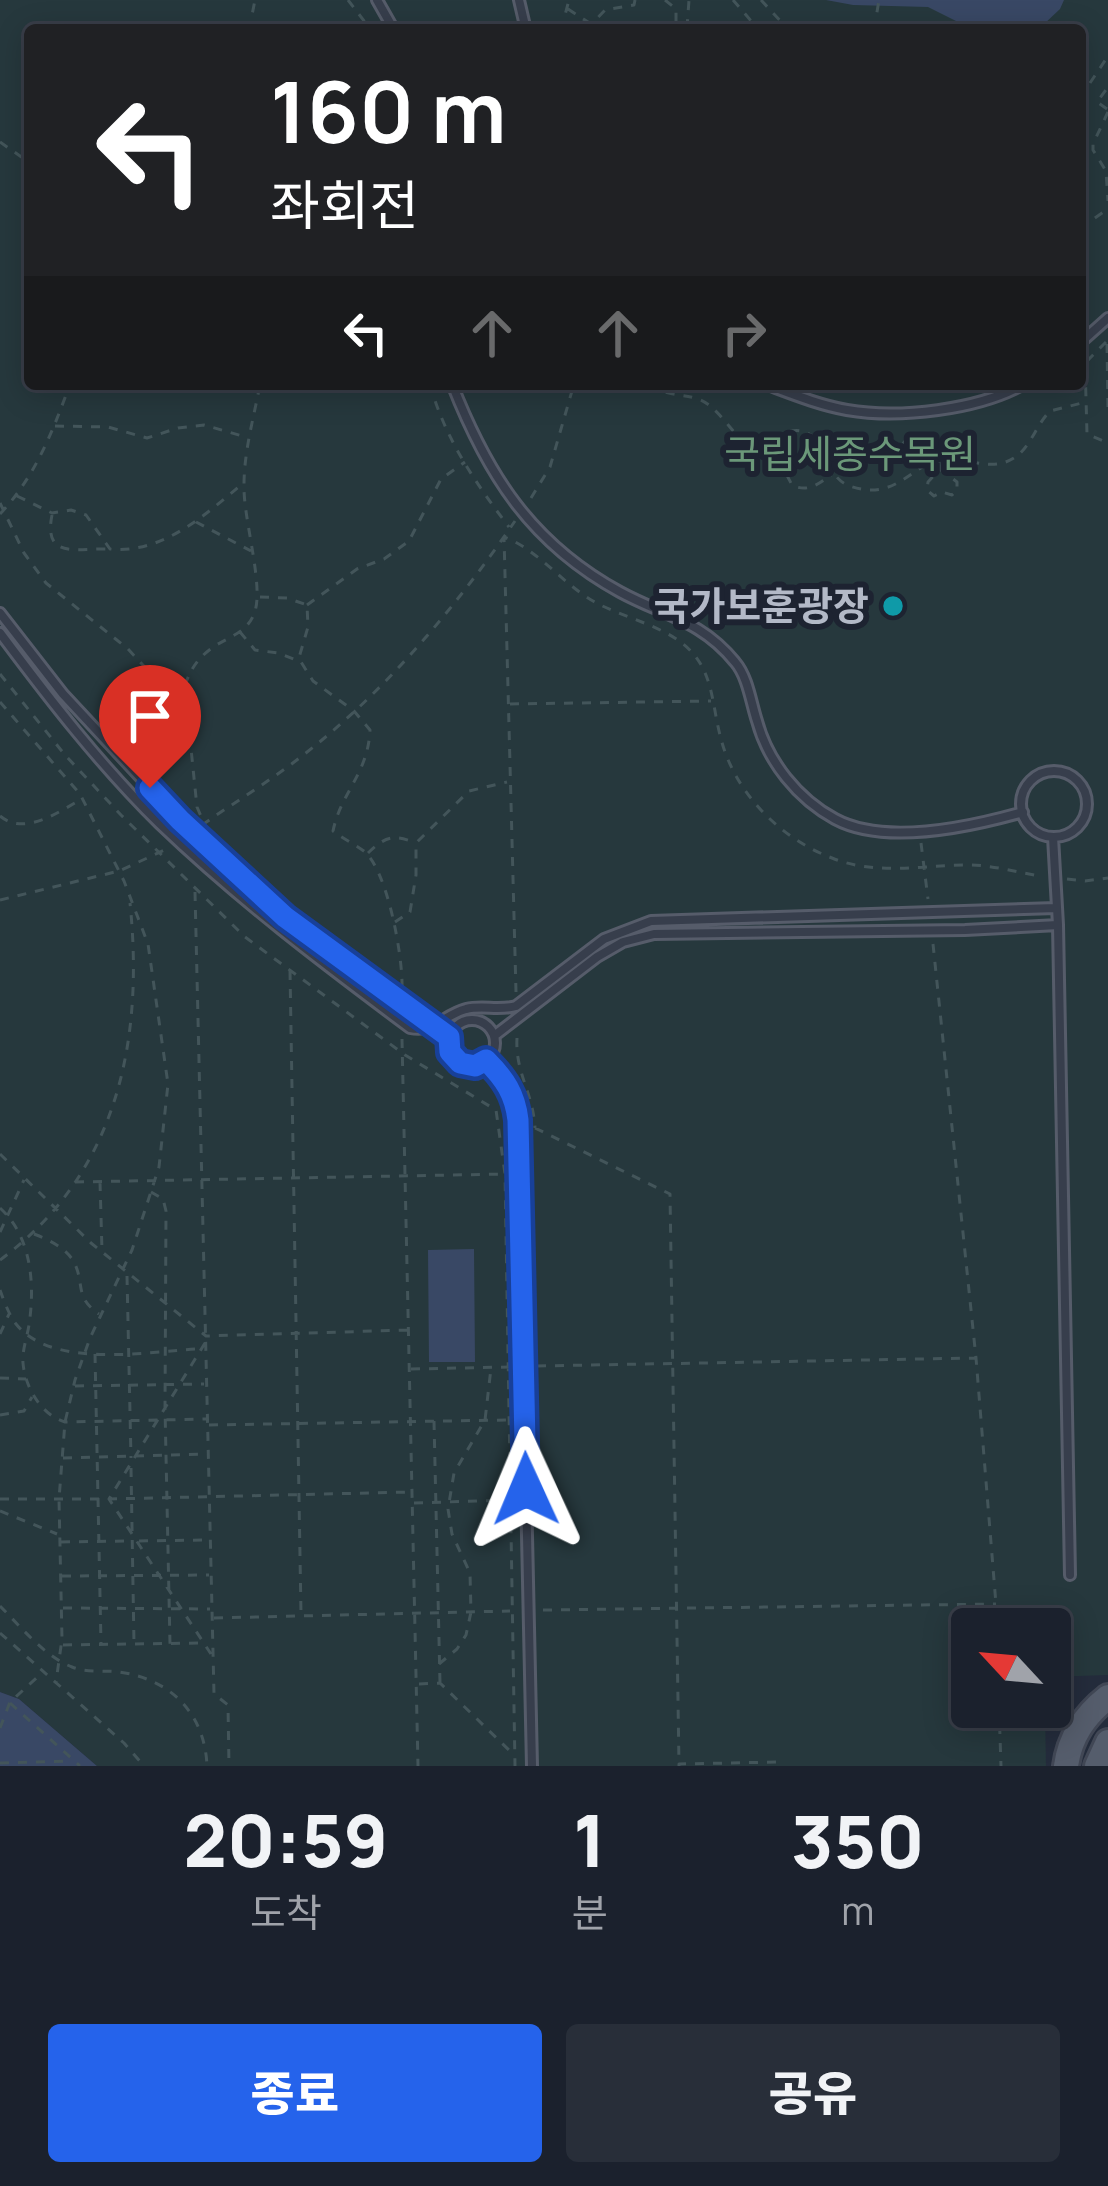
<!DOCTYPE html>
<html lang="ko">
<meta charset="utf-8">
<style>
:root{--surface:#1b212d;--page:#282e39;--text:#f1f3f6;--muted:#a0a3aa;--line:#393e49;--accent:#2563eb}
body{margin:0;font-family:Manrope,"Noto Sans KR",sans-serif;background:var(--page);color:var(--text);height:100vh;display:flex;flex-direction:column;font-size:45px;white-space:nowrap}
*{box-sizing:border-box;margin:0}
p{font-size:39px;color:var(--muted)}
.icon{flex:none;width:66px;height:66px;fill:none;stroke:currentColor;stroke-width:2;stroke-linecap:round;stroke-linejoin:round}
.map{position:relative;height:1766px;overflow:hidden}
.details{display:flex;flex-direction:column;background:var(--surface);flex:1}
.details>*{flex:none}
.top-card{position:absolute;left:24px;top:24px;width:1062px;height:366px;border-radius:12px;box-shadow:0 6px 30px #0003,0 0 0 3px var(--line);background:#202124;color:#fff;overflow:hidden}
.needle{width:78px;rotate:296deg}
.tools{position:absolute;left:951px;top:1608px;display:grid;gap:24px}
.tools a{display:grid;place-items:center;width:120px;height:120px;border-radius:12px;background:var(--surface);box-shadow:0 6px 30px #0003,0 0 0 3px var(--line);font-size:60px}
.pin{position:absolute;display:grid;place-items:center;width:102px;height:102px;color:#fff;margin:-123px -51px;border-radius:50% 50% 50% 0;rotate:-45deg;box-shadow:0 0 12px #0007}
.pin .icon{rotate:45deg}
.me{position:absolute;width:132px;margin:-66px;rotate:359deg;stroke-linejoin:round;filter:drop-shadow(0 0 9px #0008)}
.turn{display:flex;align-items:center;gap:42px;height:252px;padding:0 48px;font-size:54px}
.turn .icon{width:156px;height:156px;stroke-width:2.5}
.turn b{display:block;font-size:84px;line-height:102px}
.lanes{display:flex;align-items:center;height:114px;padding:0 48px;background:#0003;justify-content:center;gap:60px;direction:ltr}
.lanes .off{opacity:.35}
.eta{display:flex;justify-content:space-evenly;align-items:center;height:204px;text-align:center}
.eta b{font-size:72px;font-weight:800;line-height:84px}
.action{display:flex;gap:24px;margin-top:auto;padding:24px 48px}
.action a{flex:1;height:138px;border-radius:12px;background:var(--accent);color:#fff;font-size:48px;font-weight:800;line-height:138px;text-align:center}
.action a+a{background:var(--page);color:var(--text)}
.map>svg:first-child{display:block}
.green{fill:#26383d;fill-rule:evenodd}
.water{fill:#394865}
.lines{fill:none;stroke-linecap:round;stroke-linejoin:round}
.service-casing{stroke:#565c6a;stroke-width:14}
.primary-casing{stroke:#414755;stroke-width:30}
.path{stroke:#43555a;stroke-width:3;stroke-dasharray:9 9;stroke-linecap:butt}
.service{stroke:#373e4c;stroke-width:8}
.primary{stroke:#555d6c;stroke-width:24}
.route-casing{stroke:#184099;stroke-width:30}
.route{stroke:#2563eb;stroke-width:21}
.culture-dot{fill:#0f9aa8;stroke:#1d2331;stroke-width:4.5}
.labels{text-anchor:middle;stroke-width:12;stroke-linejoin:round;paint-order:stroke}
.park-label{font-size:39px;fill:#6b9879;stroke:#1d2331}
.poi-label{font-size:39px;font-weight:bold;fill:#b3b9c7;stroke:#1d2331;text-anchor:end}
</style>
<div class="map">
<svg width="1108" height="1766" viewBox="0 0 1108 1766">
<rect width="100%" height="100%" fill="#242c3c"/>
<path class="green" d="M 0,0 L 1108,0 L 1108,1675 L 1050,1677 L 1050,1629 L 972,1629 L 972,1707 L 1045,1707 L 1046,1766 L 97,1766 L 19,1699 L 0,1692 ZM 30,30 L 1080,30 L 1080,384 L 30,384 Z"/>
<path class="water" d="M 826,0 L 1064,0 L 1060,9 L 1042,26 L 1025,30 L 974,30 L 928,7 L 853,5 Z
M 474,1249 L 475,1362 L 429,1362 L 428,1250 Z
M 0,1692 L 19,1699 L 97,1766 L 0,1766 Z"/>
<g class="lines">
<g class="service-casing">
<path id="service" d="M 377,0 L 394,30
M 519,0 L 526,30
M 1080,343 L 1108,318
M 452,384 C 488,476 532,544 620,592 C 664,616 701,620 735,662 C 748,677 751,703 757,721 C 768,762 798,799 835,819 C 885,846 970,827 1023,812
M 765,384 C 792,394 819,405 847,410 C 899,419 978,410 1024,384
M 0,613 L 63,694 L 180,820 L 285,917 L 449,1037
M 0,633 C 50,700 101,766 160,824 C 238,899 323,963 410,1028 C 435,1033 443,1015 466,1009 C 483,1005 499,1011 516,1006 L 604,939 L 651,921 L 1056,908
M1021 804a33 33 0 1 1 66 0a33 33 0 1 1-66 0Z
M 1053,837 L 1058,925 L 1070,1575
M449 1043a23 23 0 1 1 46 0a23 23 0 1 1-46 0Z
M 494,1036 L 597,957 L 623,942 L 654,934 L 965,930 L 1058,925
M 486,1060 C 505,1079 515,1094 518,1120 L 532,1766"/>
</g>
<g class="primary-casing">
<path id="primary" d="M 1066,1766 C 1070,1736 1085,1715 1108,1697
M 1097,1766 L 1108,1742"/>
</g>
<path class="path" d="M 348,0 L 371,30
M 665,0 L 676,9 L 676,25 L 687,29
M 733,0 L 759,30
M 761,0 L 785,26 L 792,30
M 568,9 L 600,30
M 687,28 L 689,0
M 249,30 L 255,0
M 561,30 L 569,0
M 586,30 L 605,10 L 634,5 L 635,0
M 874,30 L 879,0
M 1080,98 L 1108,56
M 1107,109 L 1097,102 L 1108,87
M 1108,112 L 1093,144 L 1093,150 L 1106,171 L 1108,201
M 0,142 L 30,163
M 1080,228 L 1108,209
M 1080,256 L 1087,267 L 1080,290
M 1106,342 L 1085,363 L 1087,434 L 1108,443
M 1107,344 L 1108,408
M 430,384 C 444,437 476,484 509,527
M 650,384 C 666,397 680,393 698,399 C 716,405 729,429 743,441 C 771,446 785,425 805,432 C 833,443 822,476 850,486 C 897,503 913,461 945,459 C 970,457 992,474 1017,456 C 1031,445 1037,424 1050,411 L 1086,402
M 912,384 L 913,384
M 55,426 L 108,427 L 147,438 L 178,428 L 204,425 L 246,437
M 770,443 L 792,485 C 808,493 818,484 831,475
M 939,462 L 940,469 L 928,482 L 927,490 L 934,496 L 942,492 L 952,495 L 957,490 L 957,482 L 940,469
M 913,466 L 890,460 L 886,451 L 889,447 L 901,446 L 906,440 L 913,437 L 920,441 L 920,454 L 913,466 L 915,471
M 17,496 L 52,513 L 71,510 L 86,515 L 110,549 C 162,554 204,516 242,484
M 531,498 L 550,467 L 574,384
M 0,503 L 24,553 L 46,583 L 128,649 L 180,705 L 189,729 L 197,807 L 203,821
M 0,514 C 35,477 53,431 70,384
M 52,515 C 43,560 77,548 108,549
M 196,522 L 251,551
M 260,597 L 287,598 L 307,605 L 308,627 L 298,661
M 307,605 L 357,569 L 384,559 L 409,541 L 441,479 L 465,462
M 240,632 L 255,650 L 278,653 L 301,662 L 313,681 L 354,711 L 370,730 C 368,774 341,792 333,831 C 343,839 355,844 365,852 C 388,873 403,957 402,988
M 0,674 L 65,755 L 121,815 L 245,937 L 405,1055 L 496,1110 L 505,1174 L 515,1766
M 0,702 L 80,794 L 124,881 L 148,944 L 168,1084 L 159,1167 L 132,1250 L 90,1338 L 75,1380 L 65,1422 L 59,1499 L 62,1639 L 56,1682
M 181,703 C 185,680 192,662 212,648 C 227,637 246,634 254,614 C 265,588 243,519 244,485 C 244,451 254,417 260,384
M 510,704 L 711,701
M 0,816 C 24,836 57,813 80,800
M 202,825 C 235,802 270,781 302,756 C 385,692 456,607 515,521
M 921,843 L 928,899
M 368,853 C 386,836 393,834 416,843
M 1067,879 L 1085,881 L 1108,878
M 195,892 L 214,1694 L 228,1705 L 229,1766
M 0,900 L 119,871 L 169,848
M 395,922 L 410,912 L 416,875 L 416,843 L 469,791 L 507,782
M 933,944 L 976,1358 L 998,1629
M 290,971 L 301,1614
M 516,992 L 504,537 C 537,549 562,583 593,601 C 626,620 672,626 696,657 C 713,680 713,708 720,735 C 733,791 779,838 832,858 C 877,876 922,865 968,865 C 992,865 1016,872 1040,876
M 517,1038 C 515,1073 533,1092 535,1128
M 402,1039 L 418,1766
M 535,1128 L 670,1194 L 679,1764
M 0,1154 L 91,1243 L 206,1336 L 409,1330
M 75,1182 L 505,1174
M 100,1182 L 102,1251
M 151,1192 L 163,1199 L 166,1211 L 165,1408 L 170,1644
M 0,1208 C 32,1237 35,1285 29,1325 C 27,1338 22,1350 23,1363 C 25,1387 41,1415 65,1422 L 207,1419
M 0,1232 L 24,1180
M 34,1234 C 49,1240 65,1247 74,1262 C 85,1284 74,1297 99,1314
M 0,1260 C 118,1173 144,1040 130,903
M 127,1276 L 131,1458
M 0,1290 C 4,1301 9,1315 16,1324 C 52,1369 145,1352 196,1349
M 0,1334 L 9,1314
M 205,1343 L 109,1499 L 211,1654
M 95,1354 L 101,1644
M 537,1366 L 976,1358
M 411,1369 L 510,1367
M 0,1378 L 26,1379
M 75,1386 L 204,1384
M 0,1415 L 24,1411 L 32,1397
M 434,1421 L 440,1683
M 209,1425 L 506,1420
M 63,1458 L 208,1454
M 131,1468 L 134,1644
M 0,1499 L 109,1499 L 412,1492
M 414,1503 L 510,1500
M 0,1511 L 57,1534
M 139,1541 L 208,1540
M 61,1542 L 130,1541
M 62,1576 L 209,1575
M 0,1606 C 21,1627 44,1656 72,1667 C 87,1673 104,1670 119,1672 C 171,1679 205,1714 207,1766
M 63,1608 L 210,1609
M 543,1610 L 996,1604
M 214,1618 L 510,1611
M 0,1633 L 124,1743 L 144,1766
M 63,1645 L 204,1643
M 439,1664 L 457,1649 L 466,1635 L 471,1612 L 470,1573 L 452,1534 L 448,1509 L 454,1473 L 485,1420 L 491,1368
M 419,1684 L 440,1683 L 513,1754
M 10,1703 L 80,1766
M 999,1707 L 1001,1766
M 0,1728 L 10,1702 L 42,1673
M 0,1763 L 70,1761
M 679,1766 L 679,1764 L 778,1762 L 778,1766"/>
<use href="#service" class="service"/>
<use href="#primary" class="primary"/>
</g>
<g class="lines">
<g class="route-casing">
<path id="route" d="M 150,788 L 180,820 L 285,917 L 449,1037 L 450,1052 L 460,1063 L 475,1066 L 486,1060 C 505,1079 515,1094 518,1120 L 526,1489"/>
</g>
<use href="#route" class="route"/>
</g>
<circle class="culture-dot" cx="893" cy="606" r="12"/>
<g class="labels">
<g class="park-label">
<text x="850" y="468">국립세종수목원</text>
</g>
<g class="poi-label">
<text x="869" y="620">국가보훈광장</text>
</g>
</g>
</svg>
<div class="tools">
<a><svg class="needle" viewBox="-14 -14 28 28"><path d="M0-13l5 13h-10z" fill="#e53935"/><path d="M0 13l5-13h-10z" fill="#a0a3aa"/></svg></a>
</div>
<div class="pin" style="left:150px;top:788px;background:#d93025"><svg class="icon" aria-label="arrive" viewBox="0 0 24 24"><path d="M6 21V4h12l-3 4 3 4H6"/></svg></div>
<svg class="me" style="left:526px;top:1489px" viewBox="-20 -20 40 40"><path d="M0-17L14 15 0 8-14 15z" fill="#2563eb" stroke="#fff" stroke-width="4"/></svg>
<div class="top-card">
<div class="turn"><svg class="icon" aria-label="left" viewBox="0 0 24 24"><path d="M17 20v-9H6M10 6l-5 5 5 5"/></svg><div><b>160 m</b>좌회전</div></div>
<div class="lanes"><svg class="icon" aria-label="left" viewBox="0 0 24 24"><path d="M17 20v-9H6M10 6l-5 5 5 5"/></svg><svg class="icon off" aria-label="ahead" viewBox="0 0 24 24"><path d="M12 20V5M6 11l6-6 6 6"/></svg><svg class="icon off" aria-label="ahead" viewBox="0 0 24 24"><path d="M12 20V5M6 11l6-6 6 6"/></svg><svg class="icon off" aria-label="right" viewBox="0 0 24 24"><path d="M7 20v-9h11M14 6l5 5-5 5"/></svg></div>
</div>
</div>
<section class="details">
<div class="eta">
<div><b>20:59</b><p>도착</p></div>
<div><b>1</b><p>분</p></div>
<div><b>350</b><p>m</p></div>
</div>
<div class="action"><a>종료</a><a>공유</a></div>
</section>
